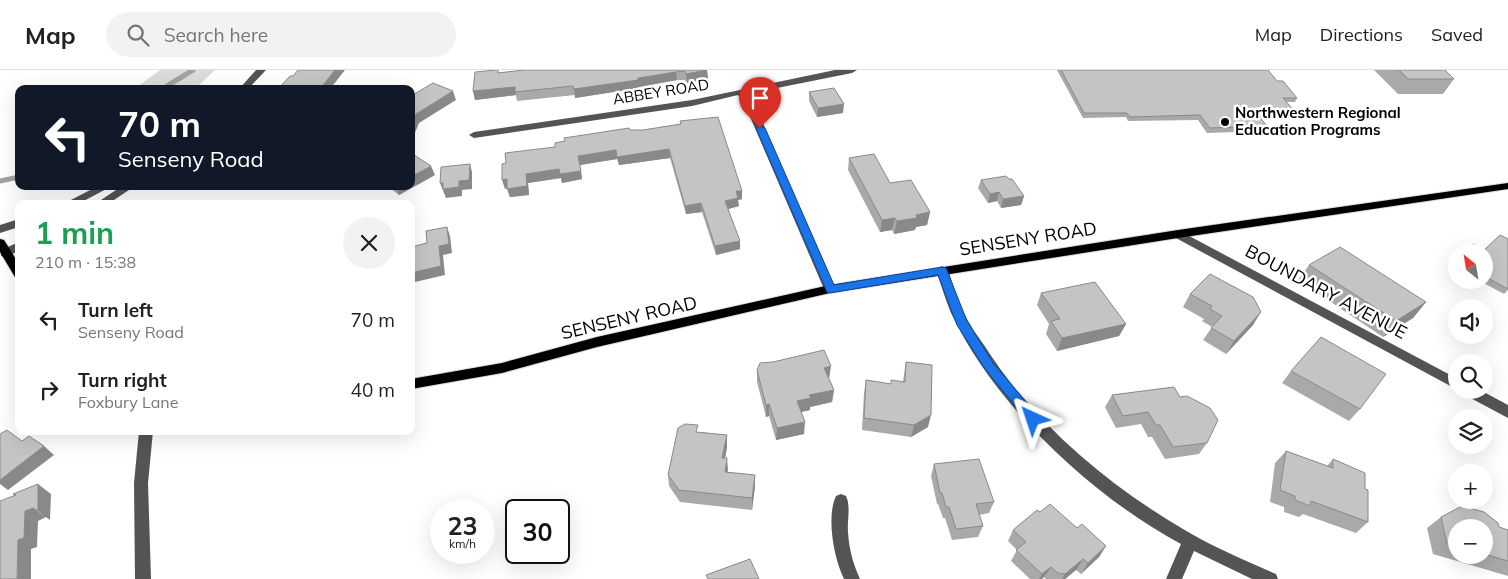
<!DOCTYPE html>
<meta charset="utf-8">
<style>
:root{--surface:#fff;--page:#f2f2f2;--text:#202124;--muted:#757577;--line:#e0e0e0}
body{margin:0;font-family:Mulish,sans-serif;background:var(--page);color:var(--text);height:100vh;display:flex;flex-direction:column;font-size:19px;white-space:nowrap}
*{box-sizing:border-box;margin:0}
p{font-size:16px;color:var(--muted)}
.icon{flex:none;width:28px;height:28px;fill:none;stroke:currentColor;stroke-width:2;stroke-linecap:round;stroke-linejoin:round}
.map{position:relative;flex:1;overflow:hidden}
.side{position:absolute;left:15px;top:130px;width:400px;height:235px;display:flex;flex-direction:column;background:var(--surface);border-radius:10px;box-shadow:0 5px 20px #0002}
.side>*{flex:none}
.banner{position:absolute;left:15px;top:15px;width:400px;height:105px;border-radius:10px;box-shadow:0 5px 20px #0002;background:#111827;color:#fff;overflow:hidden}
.needle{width:32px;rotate:330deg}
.buttons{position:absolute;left:1448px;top:174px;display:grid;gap:10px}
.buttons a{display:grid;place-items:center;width:45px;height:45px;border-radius:50%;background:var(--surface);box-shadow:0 5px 20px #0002;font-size:25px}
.speed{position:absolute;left:430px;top:429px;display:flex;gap:10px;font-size:25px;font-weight:700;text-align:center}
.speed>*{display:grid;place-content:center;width:65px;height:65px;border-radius:50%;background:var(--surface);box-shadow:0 5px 20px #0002;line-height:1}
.speed small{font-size:12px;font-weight:400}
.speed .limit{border:2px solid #111;border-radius:8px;background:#fff;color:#111}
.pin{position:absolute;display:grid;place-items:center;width:42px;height:42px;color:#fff;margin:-51px -21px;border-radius:50% 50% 50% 0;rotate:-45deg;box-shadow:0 0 5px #0007}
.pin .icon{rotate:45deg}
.me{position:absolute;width:55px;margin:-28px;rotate:318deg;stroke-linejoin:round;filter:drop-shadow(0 0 4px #0008)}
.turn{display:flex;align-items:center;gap:18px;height:105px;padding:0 20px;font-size:22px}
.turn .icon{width:65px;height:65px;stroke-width:2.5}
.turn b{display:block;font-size:35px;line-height:42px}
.round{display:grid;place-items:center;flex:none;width:52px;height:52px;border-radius:26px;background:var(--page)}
.head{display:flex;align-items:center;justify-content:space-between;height:85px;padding:0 20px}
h1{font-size:30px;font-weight:700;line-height:38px;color:#1e9e55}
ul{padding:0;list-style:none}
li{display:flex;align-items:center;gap:15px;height:70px;padding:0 20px}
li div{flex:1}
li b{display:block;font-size:19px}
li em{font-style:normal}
header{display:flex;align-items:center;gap:30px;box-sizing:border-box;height:70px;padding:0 25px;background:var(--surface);border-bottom:1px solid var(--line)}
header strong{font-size:24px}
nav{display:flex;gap:28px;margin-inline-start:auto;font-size:18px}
.search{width:350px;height:45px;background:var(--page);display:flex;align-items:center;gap:12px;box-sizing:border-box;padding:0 18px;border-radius:28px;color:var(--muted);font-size:19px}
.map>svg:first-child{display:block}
.green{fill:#dbdbdb}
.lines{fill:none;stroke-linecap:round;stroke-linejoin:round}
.stream{stroke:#a2a2a2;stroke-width:5}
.major-casing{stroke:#dbdbdb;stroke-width:2}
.minor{fill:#545454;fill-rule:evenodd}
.major{fill:#000;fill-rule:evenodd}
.wall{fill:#a9a9a9;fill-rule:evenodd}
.shaded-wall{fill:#898989}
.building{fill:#c4c4c4;stroke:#898989}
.route{fill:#1a73e8;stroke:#114b97}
.poi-dot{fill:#000;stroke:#fff;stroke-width:2}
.labels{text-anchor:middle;stroke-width:5;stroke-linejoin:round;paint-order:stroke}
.far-street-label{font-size:15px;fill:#000;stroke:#fff}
.far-poi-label{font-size:15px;font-weight:bold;fill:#000;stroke:#fff;text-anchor:start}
.street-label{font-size:18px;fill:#000;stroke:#fff}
</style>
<header>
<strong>Map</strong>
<div class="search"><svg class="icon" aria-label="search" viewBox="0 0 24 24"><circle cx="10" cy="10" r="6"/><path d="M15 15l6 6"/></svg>Search here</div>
<nav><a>Map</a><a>Directions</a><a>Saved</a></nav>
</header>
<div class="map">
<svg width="1508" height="509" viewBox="0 0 1508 509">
<rect width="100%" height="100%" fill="#fff"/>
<path class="green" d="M 160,0 L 215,0 L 195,19 L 134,19 Z"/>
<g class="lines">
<path class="stream" d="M 162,19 L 193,0
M 0,111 L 19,107"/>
<g class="major-casing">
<path id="major" d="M 1508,113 L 1508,119 L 1178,168 L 830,223 L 597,277 L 502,303 L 411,319 L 411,309 L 502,293 L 597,267 L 830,215 L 1178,160 Z
M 0,169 L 4,170 L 19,194 L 19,208 L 15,207 L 0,182 Z"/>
</g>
<path class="minor" d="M 256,0 L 266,0 L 248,19 L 239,19 Z
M 835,0 L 857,0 L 852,3 L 747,24 L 758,42 L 836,219 L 830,223 L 824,219 L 748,42 L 738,25 L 692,36 L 474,68 L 469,65 L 474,62 L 692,30 Z
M 98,116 L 112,116 L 78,134 L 63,134 Z
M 122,116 L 135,116 L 108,134 L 95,134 Z
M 19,149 L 19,157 L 0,163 L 0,155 Z
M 1178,160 L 1456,308 L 1456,319 L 1174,167 L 1172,164 Z
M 19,172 L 19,181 L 5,187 L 1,186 L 1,180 Z
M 942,196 L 948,200 C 953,214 957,229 964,243 C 969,254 977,265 984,275 C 1033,352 1105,413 1183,459 C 1213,477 1244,490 1276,504 L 1278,509 L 1252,509 L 1194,481 L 1182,509 L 1166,509 L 1181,474 C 1092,426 995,336 951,243 C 945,229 941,214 936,200 Z
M 1461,320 L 1480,320 L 1508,335 L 1508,348 L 1463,324 Z
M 139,361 L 153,361 L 148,413 L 151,509 L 135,509 L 134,413 Z
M 841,424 L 846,426 C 851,436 847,451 848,462 C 849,479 853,494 860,509 L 844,509 C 834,489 826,447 836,426 Z"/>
<use href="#major" class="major"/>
</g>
<path class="wall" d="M 498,0 L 499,3 L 707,0 L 708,9 L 687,13 L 685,10 L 677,10 L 639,17 L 639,18 L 575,28 L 575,25 L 517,31 L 516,25 L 475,30 L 473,21 Z
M 1057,0 L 1268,0 L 1277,11 L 1297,28 L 1295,32 L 1286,32 L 1296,43 L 1293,48 L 1260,48 L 1267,56 L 1264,61 L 1207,63 L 1198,50 L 1128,51 L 1126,47 L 1083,48 Z
M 1374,0 L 1445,0 L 1454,9 L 1443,24 L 1398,24 Z
M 809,22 L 843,43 L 817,47 L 809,31 Z
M 680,51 L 742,121 L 742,129 L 738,130 L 739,136 L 728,139 L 740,179 L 716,185 L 702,142 L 686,144 L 670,88 L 619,95 L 617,89 L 580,95 L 582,109 L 562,113 L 561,108 L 528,113 L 529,125 L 510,127 L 507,118 L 505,119 L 506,93 L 555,77 L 565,71 L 630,60 L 643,60 L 681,54 Z
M 849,88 L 890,113 L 930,142 L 927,155 L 916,157 L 915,160 L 894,164 L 892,160 L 880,162 L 848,100 Z
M 435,105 L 399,125 L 387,116 L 411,116 Z
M 1009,109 L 1024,126 L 1021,135 L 1001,138 L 997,131 L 988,133 L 978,118 L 981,110 Z
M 1508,169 L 1508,220 L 1504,224 L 1478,210 L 1484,210 L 1484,180 Z
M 1456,190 L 1456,199 L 1451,196 Z
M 1309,195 L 1426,232 L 1413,248 L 1383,267 L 1298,210 Z
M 1041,223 L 1126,254 L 1119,266 L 1057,281 L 1046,264 L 1049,254 L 1037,235 Z
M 1190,224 L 1253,255 L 1226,284 L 1203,270 L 1212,257 L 1202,251 L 1204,249 L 1183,237 Z
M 906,292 L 928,357 L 911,367 L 862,360 L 864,323 L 866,310 L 890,314 L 903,312 L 904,304 Z
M 757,300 L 829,309 L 834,320 L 832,332 L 810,337 L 810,340 L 801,342 L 804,364 L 776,370 L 769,346 L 766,347 L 757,312 Z
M 1291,301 L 1360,339 L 1349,351 L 1282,313 Z
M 1174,317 L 1207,373 L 1199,384 L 1165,389 L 1152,367 L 1148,367 L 1141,354 L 1116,358 L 1105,337 L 1112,325 Z
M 699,362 L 727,365 L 727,377 L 725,388 L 727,402 L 755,405 L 755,416 L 752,440 L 680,432 L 669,416 L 668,405 Z
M 1286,381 L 1327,396 L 1333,389 L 1365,419 L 1368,452 L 1356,463 L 1303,444 L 1299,447 L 1284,442 L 1284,437 L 1270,432 L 1275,393 Z
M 934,394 L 994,432 L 989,443 L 979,445 L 983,456 L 978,467 L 952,470 L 945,448 L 943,448 L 938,434 L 937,434 L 931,406 Z
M 1040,442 L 1077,458 L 1106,476 L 1099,487 L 1081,504 L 1076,500 L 1065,509 L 1046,509 L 1044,507 L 1042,509 L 1030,509 L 1011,491 L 1017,480 L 1008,471 L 1013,460 Z
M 1441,447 L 1499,457 L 1508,460 L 1508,506 L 1433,484 L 1427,458 ZM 1456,458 L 1484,458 L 1484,485 L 1456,485 Z"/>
<path class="shaded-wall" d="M 335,0 L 345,0 L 330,19 L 320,19 Z
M 707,0 L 708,9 L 687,13 L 686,4 Z
M 676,2 L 677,10 L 639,17 L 639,18 L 575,28 L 574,19 Z
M 515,17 L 516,25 L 475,30 L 473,21 Z
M 453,21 L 456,30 L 419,53 L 411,72 L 411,56 L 416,44 Z
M 844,34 L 843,43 L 817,47 L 818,38 Z
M 669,79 L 670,88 L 619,95 L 617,87 Z
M 616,80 L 617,89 L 580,95 L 578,86 Z
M 470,94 L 472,102 L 472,119 L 462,120 L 462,126 L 446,128 L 440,113 L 459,111 Z
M 431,96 L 435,105 L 399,125 L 396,116 L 411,116 L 411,107 Z
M 559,99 L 581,101 L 582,109 L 562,113 L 561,108 L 528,113 L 529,125 L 510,127 L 507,119 L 526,104 Z
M 507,109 L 509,118 L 505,119 L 502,110 Z
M 736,121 L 742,121 L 742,129 L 738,130 L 739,136 L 725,140 L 725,131 Z
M 999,122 L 997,131 L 988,133 L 990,124 Z
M 1024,126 L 1021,135 L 1001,138 L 1003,129 Z
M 701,133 L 702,142 L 686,144 L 685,136 Z
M 930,142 L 927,155 L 916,157 L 915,160 L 894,164 L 897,151 L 916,145 Z
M 895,148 L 892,160 L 880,162 L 882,150 Z
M 447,157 L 450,166 L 452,183 L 443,185 L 445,205 L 415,212 L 413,207 L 411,207 L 411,198 L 439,176 Z
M 740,171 L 740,179 L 716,185 L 715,176 Z
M 1426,232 L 1413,248 L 1383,267 L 1396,251 Z
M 1261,242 L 1253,255 L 1226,284 L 1234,271 Z
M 1126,254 L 1119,266 L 1057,281 L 1062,268 Z
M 831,296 L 829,309 L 824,298 Z
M 834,320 L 832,332 L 810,337 L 810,340 L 797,343 L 797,331 L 809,325 Z
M 769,334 L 769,346 L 766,347 L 766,335 Z
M 931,345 L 928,357 L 911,367 L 914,355 Z
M 805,352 L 804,364 L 776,370 L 777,358 Z
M 727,365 L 727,377 L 723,400 L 722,388 Z
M 44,376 L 54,385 L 8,420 L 0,414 L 0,410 Z
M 727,388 L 728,400 L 725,413 L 725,402 Z
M 755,405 L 755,416 L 752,440 L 752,428 Z
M 38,414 L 51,424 L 50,450 L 38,441 Z
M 33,438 L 46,447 L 38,451 L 37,477 L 31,479 L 31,509 L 17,509 L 18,470 L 25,441 Z
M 1106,476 L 1099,487 L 1081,504 L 1088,493 Z
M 1083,489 L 1076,500 L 1065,509 L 1062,509 L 1065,504 Z
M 1051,497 L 1044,507 L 1042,509 L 1039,509 L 1042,504 Z"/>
<path class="building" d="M 298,0 L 335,0 L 320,19 L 278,19 L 290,6 L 293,6 Z
M 496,0 L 498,0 L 498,3 L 524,0 L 707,0 L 686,4 L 685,1 L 676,2 L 638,8 L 638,10 L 574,19 L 573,16 L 515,22 L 515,17 L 473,21 L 475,2 Z
M 1061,0 L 1268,0 L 1277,11 L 1283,11 L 1297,28 L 1283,28 L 1296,43 L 1257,44 L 1267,56 L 1210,58 L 1200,45 L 1130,47 L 1127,43 L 1084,43 Z
M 1399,0 L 1445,0 L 1454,9 L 1408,9 Z
M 433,13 L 453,21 L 416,44 L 411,56 L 411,26 Z
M 834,18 L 844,34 L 818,38 L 809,22 Z
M 718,47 L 742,121 L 736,121 L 738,128 L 725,131 L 740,171 L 715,176 L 701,133 L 685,136 L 669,79 L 617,87 L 616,80 L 578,86 L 581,101 L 560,104 L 559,99 L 526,104 L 527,116 L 507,119 L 507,109 L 502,110 L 502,94 L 506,93 L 505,83 L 555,77 L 555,73 L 565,71 L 564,68 L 629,58 L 630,60 L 643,60 L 681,54 L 680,51 Z
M 411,83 L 431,96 L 411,107 Z
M 874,84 L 890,113 L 911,110 L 930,142 L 916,145 L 917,148 L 897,151 L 895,148 L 882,150 L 849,88 Z
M 470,94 L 469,110 L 459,111 L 459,117 L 443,119 L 443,113 L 440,113 L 441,97 Z
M 1006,106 L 1009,109 L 1012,109 L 1024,126 L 1003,129 L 999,122 L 990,124 L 981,110 Z
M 447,157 L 449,174 L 439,176 L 441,196 L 411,203 L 411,177 L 427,173 L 426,161 Z
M 1500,165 L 1508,169 L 1508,219 L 1484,206 L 1484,182 L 1464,182 L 1473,174 L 1484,180 Z
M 1340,177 L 1426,232 L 1396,251 L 1309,195 Z
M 1210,204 L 1253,227 L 1261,242 L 1234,271 L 1211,258 L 1222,246 L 1210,239 L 1212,236 L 1190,224 Z
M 1095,212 L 1126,254 L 1062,268 L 1051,251 L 1060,249 L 1041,223 Z
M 1321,267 L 1386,304 L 1360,339 L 1291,301 Z
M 824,280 L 831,296 L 824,298 L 834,320 L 809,325 L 811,328 L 797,331 L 805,352 L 777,358 L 769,334 L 766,335 L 757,300 L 760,293 L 773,292 Z
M 906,292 L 932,295 L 931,345 L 914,355 L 864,348 L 866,310 L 891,314 L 891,310 L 905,312 Z
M 1174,317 L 1180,327 L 1187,326 L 1210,338 L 1218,350 L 1207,373 L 1173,377 L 1160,355 L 1156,355 L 1148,342 L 1123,346 L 1112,325 Z
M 685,354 L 698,355 L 696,362 L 727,365 L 722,388 L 727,388 L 725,402 L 755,405 L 752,428 L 679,420 L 668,405 L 678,358 Z
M 7,360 L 22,371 L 29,366 L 44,376 L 0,410 L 0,364 Z
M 1286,381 L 1333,398 L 1333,389 L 1365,403 L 1365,419 L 1368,420 L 1368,452 L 1311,431 L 1310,436 L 1295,430 L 1295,426 L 1280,420 Z
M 979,389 L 994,432 L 976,434 L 983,456 L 956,459 L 949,437 L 946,437 L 942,423 L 940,423 L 934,394 Z
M 38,414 L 38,441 L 33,438 L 25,441 L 24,468 L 18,470 L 17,509 L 0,509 L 0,431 L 16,425 L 13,424 Z
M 1050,434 L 1077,458 L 1082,454 L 1106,476 L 1088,493 L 1083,489 L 1065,504 L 1058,503 L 1051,497 L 1042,504 L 1016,480 L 1026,472 L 1013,460 L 1037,440 L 1040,442 Z
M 1462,436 L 1484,442 L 1498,453 L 1499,457 L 1508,460 L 1508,491 L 1484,484 L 1484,458 L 1456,458 L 1456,476 L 1447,474 L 1441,447 Z
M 750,489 L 759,509 L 708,509 L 706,505 Z"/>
<path class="route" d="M 760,56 L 765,58 L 834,215 L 942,197 L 946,198 L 967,251 L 993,293 L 1038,346 L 1040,349 L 1038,353 L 1033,354 L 1029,353 L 985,299 L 957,255 L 938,205 L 830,223 L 827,222 L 756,58 Z"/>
<circle class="poi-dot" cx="1225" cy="52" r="5"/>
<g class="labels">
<g class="far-street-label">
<text transform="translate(661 22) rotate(-9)" y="5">ABBEY ROAD</text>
</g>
<g class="far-poi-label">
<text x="1235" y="48">Northwestern Regional<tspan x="1235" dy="17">Education Programs</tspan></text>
</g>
<g class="street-label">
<text transform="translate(1028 169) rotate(-9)" y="6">SENSENY ROAD</text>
<text transform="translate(1326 222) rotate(28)" y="6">BOUNDARY AVENUE</text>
<text transform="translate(629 248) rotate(-13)" y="6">SENSENY ROAD</text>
</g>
</g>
</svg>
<div class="buttons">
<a><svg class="needle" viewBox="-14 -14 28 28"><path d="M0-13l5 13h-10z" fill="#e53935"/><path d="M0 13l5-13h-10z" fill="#757577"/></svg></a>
<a><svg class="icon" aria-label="sound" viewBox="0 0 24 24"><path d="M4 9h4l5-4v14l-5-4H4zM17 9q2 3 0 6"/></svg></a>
<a><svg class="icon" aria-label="search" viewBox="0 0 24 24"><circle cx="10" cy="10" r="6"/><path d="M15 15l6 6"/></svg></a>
<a><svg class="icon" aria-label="layers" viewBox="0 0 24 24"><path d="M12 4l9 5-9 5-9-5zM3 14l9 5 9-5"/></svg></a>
<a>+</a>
<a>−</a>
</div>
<div class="speed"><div>23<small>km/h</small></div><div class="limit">30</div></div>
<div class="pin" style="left:760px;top:58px;background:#d93025"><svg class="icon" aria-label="arrive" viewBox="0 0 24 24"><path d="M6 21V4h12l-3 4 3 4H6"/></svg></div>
<svg class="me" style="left:1033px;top:349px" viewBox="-20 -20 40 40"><path d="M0-17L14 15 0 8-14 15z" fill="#1a73e8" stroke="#fff" stroke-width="4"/></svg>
<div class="banner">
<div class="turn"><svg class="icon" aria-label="left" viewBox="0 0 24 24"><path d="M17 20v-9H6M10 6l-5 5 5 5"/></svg><div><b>70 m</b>Senseny Road</div></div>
</div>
<section class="side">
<div class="head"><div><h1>1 min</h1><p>210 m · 15:38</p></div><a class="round"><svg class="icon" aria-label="close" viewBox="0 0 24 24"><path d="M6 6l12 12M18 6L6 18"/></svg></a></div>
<ul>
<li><svg class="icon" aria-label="left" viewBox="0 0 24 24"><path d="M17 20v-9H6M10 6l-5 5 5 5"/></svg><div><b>Turn left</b><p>Senseny Road</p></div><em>70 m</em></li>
<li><svg class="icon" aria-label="right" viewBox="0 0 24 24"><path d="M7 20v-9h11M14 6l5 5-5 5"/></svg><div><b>Turn right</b><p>Foxbury Lane</p></div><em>40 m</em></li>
</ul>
</section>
</div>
